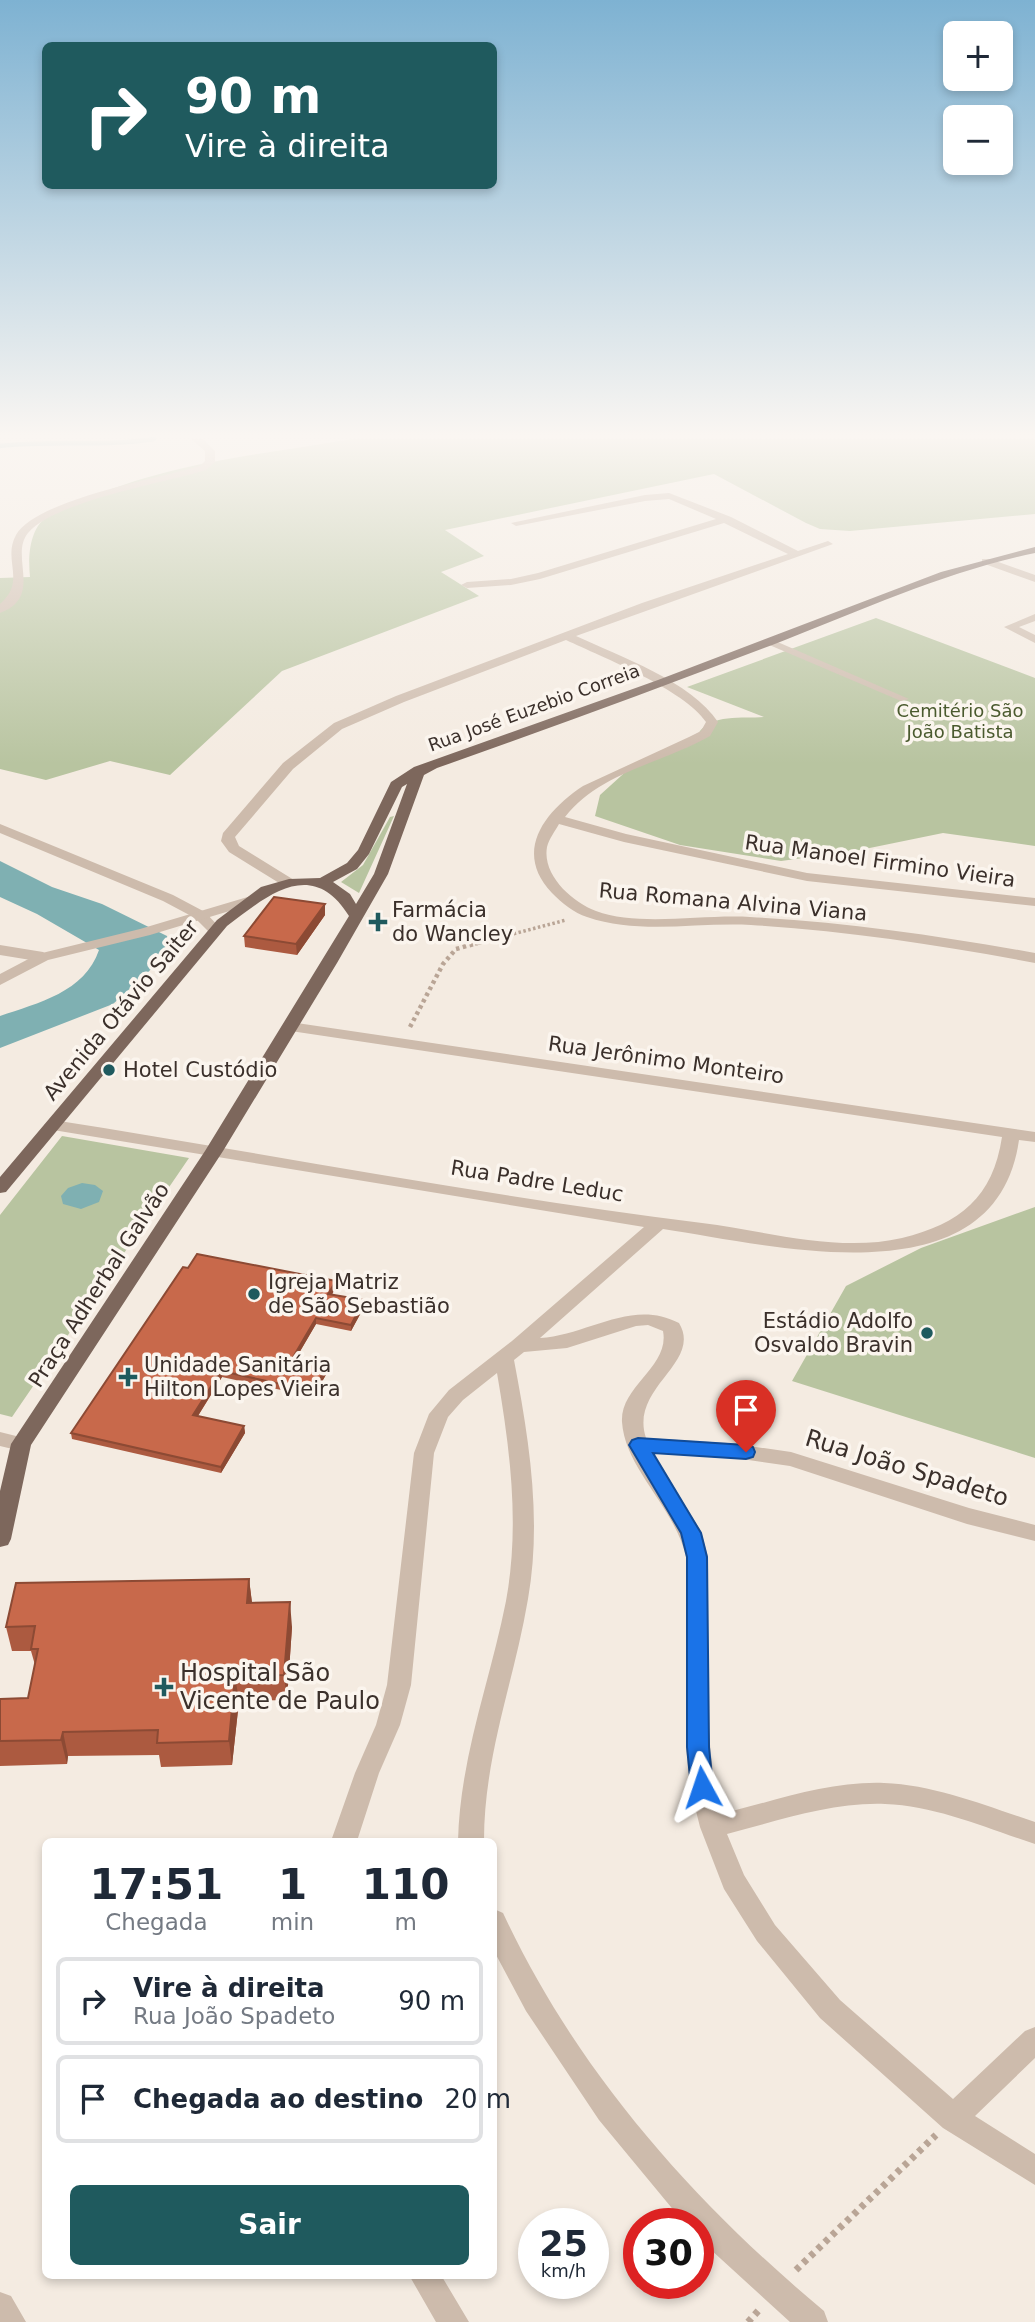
<!DOCTYPE html>
<html lang="pt">
<meta charset="utf-8">
<style>
:root{--surface:#fff;--page:#f2f2f3;--text:#1f2937;--muted:#747a83;--line:#e0e1e3;--accent:#1f5a5e}
body{margin:0;font-family:"DejaVu Sans",sans-serif;background:var(--page);color:var(--text);height:100vh;display:flex;flex-direction:column;font-size:26px;white-space:nowrap}
*{box-sizing:border-box;margin:0}
p{font-size:23px;color:var(--muted)}
.icon{flex:none;width:38px;height:38px;fill:none;stroke:currentColor;stroke-width:2;stroke-linecap:round;stroke-linejoin:round}
.map{position:relative;flex:1;overflow:hidden}
.details{position:absolute;left:42px;top:1838px;width:455px;height:441px;display:flex;flex-direction:column;background:var(--surface);border-radius:10px;box-shadow:0 4px 10px #0003}
.details>*{flex:none}
.guide{position:absolute;left:42px;top:42px;width:455px;height:147px;border-radius:10px;box-shadow:0 4px 10px #0003;background:#1f5a5e;color:#fff;overflow:hidden}
.controls{position:absolute;left:943px;top:21px;display:grid;gap:14px}
.controls a{display:grid;place-items:center;width:70px;height:70px;border-radius:10px;background:var(--surface);box-shadow:0 4px 10px #0003;font-size:35px}
.speed{position:absolute;left:518px;top:2208px;display:flex;gap:14px;font-size:35px;font-weight:700;text-align:center}
.speed>*{display:grid;place-content:center;width:91px;height:91px;border-radius:50%;background:var(--surface);box-shadow:0 4px 10px #0003;line-height:1}
.speed small{font-size:18px;font-weight:400}
.speed .limit{border:10px solid #d22;background:#fff;color:#111}
.pin{position:absolute;display:grid;place-items:center;width:60px;height:60px;color:#fff;margin:-72px -30px;border-radius:50% 50% 50% 0;rotate:-45deg;box-shadow:0 0 7px #0007}
.pin .icon{rotate:45deg}
.me{position:absolute;width:77px;margin:-38px;rotate:355deg;stroke-linejoin:round;filter:drop-shadow(0 0 5px #0008)}
.turn{display:flex;align-items:center;gap:24px;height:147px;padding:0 28px;font-size:32px}
.turn .icon{width:91px;height:91px;stroke-width:2.5}
.turn b{display:block;font-size:49px;line-height:60px}
.eta{display:flex;justify-content:space-evenly;align-items:center;height:119px;text-align:center}
.eta b{font-size:42px;font-weight:600;line-height:49px}
.button{display:flex;gap:14px;margin-top:auto;padding:14px 28px}
.button a{flex:1;height:80px;border-radius:10px;background:var(--accent);color:#fff;font-size:28px;font-weight:600;line-height:80px;text-align:center}
ul{padding:0;list-style:none}
li{display:flex;align-items:center;gap:21px;height:88px;margin:0 14px 10px;padding:0 14px;border:4px solid var(--line);border-radius:10px}
li div{flex:1}
li b{display:block;font-size:26px}
li em{font-style:normal}
.map>svg:first-child{display:block}
.green{fill:#b8c4a0}
.water{fill:#7fb0b2}
.lines{fill:none;stroke-linecap:round;stroke-linejoin:round}
.stream{stroke:#7fb0b2;stroke-width:4.5}
.path-far2{stroke:#b9a596;stroke-width:3.5;stroke-dasharray:2.5 2.5;stroke-linecap:butt}
.path-far1{stroke:#b9a596;stroke-width:4.5;stroke-dasharray:3.5 3.5;stroke-linecap:butt}
.path{stroke:#b9a596;stroke-width:7;stroke-dasharray:5 5;stroke-linecap:butt}
.service{fill:#cdbbac;fill-rule:evenodd}
.minor{fill:#cdbbac;fill-rule:evenodd}
.tertiary{fill:#cdbbac;fill-rule:evenodd}
.primary{fill:#7d675c;fill-rule:evenodd}
.wall{fill:#ac5a40}
.shaded-wall{fill:#8c4a34}
.building{fill:#c8694b;stroke:#8c4a34;stroke-width:2}
.route{fill:#1a73e8;stroke:#114b97;stroke-width:2}
.poi-dot{fill:#1f5a5e;stroke:#fbf5ee;stroke-width:2.5}
.labels{text-anchor:middle;stroke-width:7;stroke-linejoin:round;paint-order:stroke}
.far-street-label{font-size:18px;fill:#3b302b;stroke:#fbf5ee}
.far-park-label{font-size:18px;fill:#4a5a2e;stroke:#fbf5ee}
.street-label{font-size:21px;fill:#3b302b;stroke:#fbf5ee}
.poi-label{font-size:21px;fill:#3b302b;stroke:#fbf5ee;text-anchor:start}
.near-street-label{font-size:24px;fill:#3b302b;stroke:#fbf5ee}
.near-poi-label{font-size:24px;fill:#3b302b;stroke:#fbf5ee;text-anchor:start}
</style>
<div class="map">
<svg width="1035" height="2322" viewBox="0 0 1035 2322">
<rect width="100%" height="100%" fill="#f4ebe1"/>
<path class="green" d="M 352,439 L 1035,439 L 1035,514 L 850,531 L 820,529 L 806,523 L 714,474 L 445,530 L 484,556 L 441,572 L 479,596 L 282,671 L 170,775 L 110,761 L 46,780 L 0,769 L 0,578 L 30,577 C 28,557 29,531 46,517 C 55,510 70,506 80,502 C 168,462 259,455 352,439 Z
M 876,618 L 1035,678 L 1035,846 L 943,833 L 855,851 L 781,861 L 680,845 L 595,816 L 600,795 L 632,766 L 698,734 C 711,713 742,719 764,717 L 687,687 Z
M 394,816 L 359,893 L 341,882 L 363,865 L 390,817 Z
M 62,1136 L 189,1158 L 12,1417 L 0,1414 L 0,1215 Z
M 1035,1207 L 1035,1458 L 792,1381 L 846,1286 L 921,1248 Z"/>
<path class="water" d="M 0,861 L 52,887 L 102,904 L 167,936 L 170,952 L 113,1004 L 0,1048 L 0,1016 C 38,1003 85,992 99,950 L 37,914 L 0,897 Z
M 82,1183 L 95,1185 L 103,1191 L 99,1202 L 81,1209 L 63,1204 L 61,1196 L 68,1188 Z"/>
<g class="lines">
<path class="stream" d="M 0,446 C 51,440 103,447 154,439"/>
<path class="path-far2" d="M 475,944 L 566,920"/>
<path class="path-far1" d="M 410,1027 L 443,964 L 456,949 L 481,942"/>
<path class="path" d="M 796,2270 L 936,2135
M 748,2322 L 759,2310"/>
<path class="service" d="M 767,640 L 773,640 L 909,699 L 901,701 L 767,644 Z"/>
<path class="minor" d="M 191,439 L 203,439 L 215,451 L 215,462 L 206,470 C 164,483 55,501 28,533 C 9,556 44,597 0,613 L 0,604 C 27,581 2,560 16,535 C 35,500 160,478 200,466 L 205,461 L 205,451 Z
M 669,493 L 731,517 L 798,551 L 828,541 L 833,544 L 576,636 C 619,656 692,682 718,722 L 710,736 C 663,763 600,772 565,817 L 626,834 L 807,873 L 1035,898 L 1035,906 L 807,881 L 624,842 L 559,824 C 555,831 549,839 547,847 C 542,875 572,902 596,911 C 639,927 703,914 750,917 C 845,922 941,936 1035,953 L 1035,963 C 941,945 846,931 751,925 C 697,922 639,935 587,917 C 574,913 562,903 552,893 C 513,852 544,812 583,786 L 689,737 L 701,731 L 706,722 C 685,690 602,657 566,640 L 404,702 L 342,729 L 293,769 L 235,837 L 239,846 L 294,880 L 296,883 L 294,886 L 284,886 L 229,852 L 221,841 L 223,833 L 283,763 L 334,723 L 396,696 L 642,603 L 788,554 L 724,523 L 540,579 L 511,585 L 467,588 L 461,585 L 467,582 L 511,579 L 538,573 L 716,519 L 669,499 L 645,501 L 516,526 L 511,523 L 645,495 Z
M 982,559 L 990,559 L 1035,575 L 1035,582 L 982,563 Z
M 1035,614 L 1035,621 L 1019,627 L 1035,635 L 1035,643 L 1004,627 Z
M 0,824 L 173,895 L 205,912 L 222,930 L 220,933 L 210,933 L 195,918 L 163,901 L 0,833 Z
M 0,945 L 43,952 L 51,957 L 43,962 L 0,955 Z
M 290,1022 L 1035,1132 L 1035,1142 L 1019,1140 C 996,1304 772,1245 663,1229 L 540,1338 C 588,1335 632,1298 679,1323 C 703,1363 629,1387 646,1438 L 728,1443 L 791,1452 L 969,1508 L 1035,1525 L 1035,1541 L 967,1524 L 790,1466 L 728,1457 L 652,1453 L 701,1531 L 708,1557 C 709,1639 701,1735 721,1814 C 774,1801 829,1781 884,1783 C 936,1785 986,1806 1035,1822 L 1035,1844 C 986,1828 937,1806 885,1804 C 832,1802 778,1821 727,1834 L 744,1875 L 775,1925 L 840,2000 L 953,2099 L 1025,2031 L 1035,2027 L 1035,2058 L 975,2116 L 1035,2154 L 1035,2185 L 943,2128 L 820,2018 L 757,1941 L 724,1889 L 700,1827 L 690,1787 L 686,1747 L 686,1557 C 675,1507 625,1469 622,1422 C 620,1386 670,1367 663,1331 L 648,1325 L 636,1326 L 567,1348 L 524,1352 L 514,1360 C 529,1439 542,1519 528,1599 C 514,1682 484,1755 484,1841 L 458,1841 C 460,1757 490,1682 506,1601 C 520,1525 510,1449 497,1373 L 463,1400 L 448,1417 L 434,1453 L 411,1685 L 400,1725 L 379,1773 L 357,1841 L 331,1841 L 355,1773 L 376,1725 L 387,1685 L 414,1453 L 429,1414 L 449,1390 L 512,1341 L 644,1227 L 53,1130 L 44,1125 L 53,1120 C 269,1154 485,1196 702,1223 C 766,1231 838,1253 902,1238 C 960,1224 993,1197 1002,1137 L 284,1030 L 282,1027 Z
M 0,1432 L 28,1439 L 31,1444 L 28,1449 L 21,1451 L 0,1446 Z
M 494,1909 L 503,1913 C 576,2070 692,2201 824,2311 L 828,2322 L 790,2322 L 698,2238 L 698,2224 L 685,2224 L 599,2120 L 526,2011 L 494,1951 Z
M 409,2275 L 441,2275 L 469,2322 L 436,2322 Z
M 0,2292 L 11,2296 L 26,2322 L 0,2322 Z"/>
<path class="tertiary" d="M 251,896 L 256,897 L 258,900 L 256,903 L 150,935 L 48,960 L 0,985 L 0,974 L 38,954 L 140,929 Z"/>
<path class="primary" d="M 1035,547 L 1035,553 C 948,571 867,608 785,640 C 670,684 554,727 437,768 L 424,775 L 388,874 L 337,963 L 223,1151 L 31,1445 L 11,1539 L 8,1545 L 0,1547 L 0,1491 L 11,1444 L 205,1151 L 349,916 C 312,857 268,895 227,926 L 6,1192 L 0,1193 L 0,1177 L 217,920 L 261,887 L 289,879 L 320,878 L 347,863 L 358,850 L 391,782 L 414,767 L 658,680 L 941,572 ZM 407,784 L 374,874 L 356,904 L 350,894 L 333,882 L 357,869 L 369,854 L 402,787 Z"/>
</g>
<path class="wall" d="M 325,904 L 325,915 L 297,955 L 245,947 L 244,936 Z
M 336,1287 L 332,1294 L 364,1307 L 351,1331 L 316,1324 L 295,1360 L 327,1366 L 327,1373 L 313,1397 L 222,1377 L 198,1416 L 244,1426 L 245,1433 L 221,1473 L 72,1439 L 71,1433 Z
M 249,1579 L 252,1603 L 292,1627 L 287,1700 L 239,1701 L 232,1765 L 161,1767 L 159,1755 L 68,1756 L 67,1764 L 0,1766 L 0,1699 L 28,1698 L 35,1665 L 31,1651 L 12,1651 L 6,1627 Z"/>
<path class="shaded-wall" d="M 325,904 L 325,915 L 297,955 L 296,944 Z
M 336,1281 L 336,1287 L 329,1300 L 328,1294 Z
M 364,1300 L 364,1307 L 351,1331 L 351,1325 Z
M 316,1318 L 316,1324 L 292,1365 L 292,1359 Z
M 327,1366 L 327,1373 L 313,1397 L 313,1391 Z
M 221,1371 L 222,1377 L 194,1422 L 193,1415 Z
M 244,1426 L 245,1433 L 221,1473 L 221,1467 Z
M 249,1579 L 252,1603 L 247,1603 Z
M 290,1602 L 292,1627 L 287,1700 L 284,1675 Z
M 235,1676 L 239,1701 L 232,1765 L 229,1741 Z
M 63,1732 L 68,1756 L 67,1764 L 61,1740 Z"/>
<path class="building" d="M 274,897 L 325,904 L 296,944 L 244,936 Z
M 197,1254 L 336,1281 L 328,1294 L 364,1300 L 351,1325 L 316,1318 L 292,1359 L 327,1366 L 313,1391 L 221,1371 L 193,1415 L 244,1426 L 221,1467 L 71,1433 L 183,1267 L 188,1268 Z
M 249,1579 L 247,1603 L 290,1602 L 284,1675 L 235,1676 L 229,1741 L 157,1743 L 158,1730 L 63,1732 L 61,1740 L 0,1741 L 0,1699 L 28,1698 L 38,1649 L 31,1649 L 35,1626 L 6,1627 L 16,1583 Z"/>
<linearGradient id="sky" x2="0" y2="1"><stop stop-color="#7eb2d2"/><stop offset="0.57" stop-color="#faf6f2"/><stop offset="1" stop-color="#faf6f2" stop-opacity="0"/></linearGradient>
<rect width="1035" height="764" fill="url(#sky)"/>
<path class="route" d="M 638,1438 L 746,1445 L 753,1447 L 755,1452 L 753,1457 L 746,1459 L 653,1453 L 701,1533 L 707,1557 L 709,1747 L 713,1787 L 710,1794 L 702,1797 L 694,1794 L 691,1787 L 687,1747 L 687,1557 L 681,1533 L 629,1445 L 632,1440 Z"/>
<g class="poi-dot">
<path d="M374.5 911.5h7v7h7v7h-7v7h-7v-7h-7v-7h7z"/>
<circle cx="109" cy="1070" r="7"/>
<circle cx="254" cy="1294" r="7"/>
<circle cx="927" cy="1333" r="7"/>
<path d="M124.5 1366.5h7v7h7v7h-7v7h-7v-7h-7v-7h7z"/>
<path d="M160.5 1676.5h7v7h7v7h-7v7h-7v-7h-7v-7h7z"/>
</g>
<g class="labels">
<g class="far-street-label">
<text transform="translate(534 708) rotate(-20)" y="6">Rua José Euzebio Correia</text>
</g>
<g class="far-park-label">
<text x="960" y="717">Cemitério São<tspan x="960" dy="21">João Batista</tspan></text>
</g>
<g class="street-label">
<text transform="translate(880 861) rotate(8)" y="7">Rua Manoel Firmino Vieira</text>
<text transform="translate(733 902) rotate(5)" y="7">Rua Romana Alvina Viana</text>
<text transform="translate(121 1010) rotate(-50)" y="7">Avenida Otávio Saiter</text>
<text transform="translate(666 1060) rotate(8)" y="7">Rua Jerônimo Monteiro</text>
<text transform="translate(537 1181) rotate(9)" y="7">Rua Padre Leduc</text>
<text transform="translate(99 1285) rotate(-57)" y="7">Praça Adherbal Galvão</text>
</g>
<g class="poi-label">
<text x="392" y="917">Farmácia<tspan x="392" dy="24">do Wancley</tspan></text>
<text x="123" y="1077">Hotel Custódio</text>
<text x="268" y="1289">Igreja Matriz<tspan x="268" dy="24">de São Sebastião</tspan></text>
<text x="913" y="1328" text-anchor="end">Estádio Adolfo<tspan x="913" dy="24">Osvaldo Bravin</tspan></text>
<text x="144" y="1372">Unidade Sanitária<tspan x="144" dy="24">Hilton Lopes Vieira</tspan></text>
</g>
<g class="near-street-label">
<text transform="translate(907 1468) rotate(17)" y="8">Rua João Spadeto</text>
</g>
<g class="near-poi-label">
<text x="180" y="1681">Hospital São<tspan x="180" dy="28">Vicente de Paulo</tspan></text>
</g>
</g>
</svg>
<div class="controls">
<a>+</a>
<a>−</a>
</div>
<div class="speed"><div>25<small>km/h</small></div><div class="limit">30</div></div>
<div class="pin" style="left:746px;top:1452px;background:#d93025"><svg class="icon" aria-label="arrive" viewBox="0 0 24 24"><path d="M6 21V4h12l-3 4 3 4H6"/></svg></div>
<svg class="me" style="left:702px;top:1787px" viewBox="-20 -20 40 40"><path d="M0-17L14 15 0 8-14 15z" fill="#1a73e8" stroke="#fff" stroke-width="4"/></svg>
<div class="guide">
<div class="turn"><svg class="icon" aria-label="right" viewBox="0 0 24 24"><path d="M7 20v-9h11M14 6l5 5-5 5"/></svg><div><b>90 m</b>Vire à direita</div></div>
</div>
<section class="details">
<div class="eta">
<div><b>17:51</b><p>Chegada</p></div>
<div><b>1</b><p>min</p></div>
<div><b>110</b><p>m</p></div>
</div>
<ul>
<li><svg class="icon" aria-label="right" viewBox="0 0 24 24"><path d="M7 20v-9h11M14 6l5 5-5 5"/></svg><div><b>Vire à direita</b><p>Rua João Spadeto</p></div><em>90 m</em></li>
<li><svg class="icon" aria-label="arrive" viewBox="0 0 24 24"><path d="M6 21V4h12l-3 4 3 4H6"/></svg><div><b>Chegada ao destino</b></div><em>20 m</em></li>
</ul>
<div class="button"><a>Sair</a></div>
</section>
</div>
